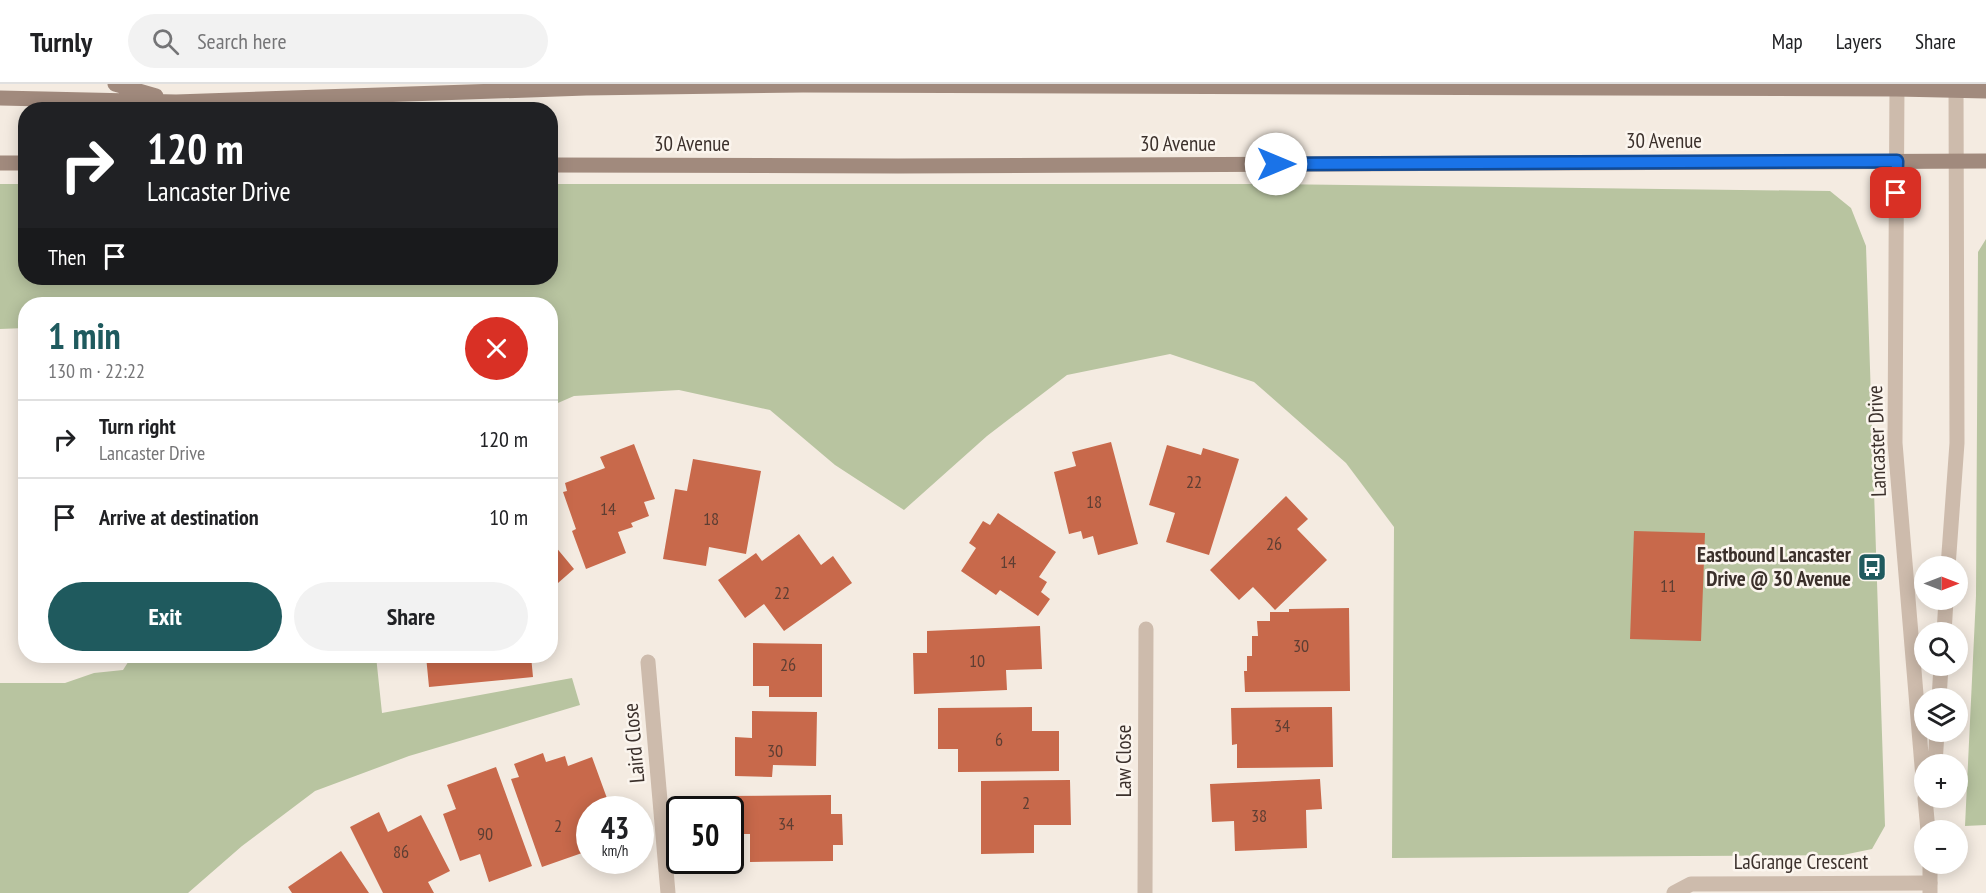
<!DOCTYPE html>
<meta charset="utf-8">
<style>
:root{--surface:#fff;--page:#f2f2f2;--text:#202124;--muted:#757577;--line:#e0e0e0;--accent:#1f5a5e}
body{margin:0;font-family:"PT Sans Narrow",sans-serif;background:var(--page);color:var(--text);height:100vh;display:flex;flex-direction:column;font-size:22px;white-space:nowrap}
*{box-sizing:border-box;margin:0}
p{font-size:20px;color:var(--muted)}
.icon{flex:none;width:33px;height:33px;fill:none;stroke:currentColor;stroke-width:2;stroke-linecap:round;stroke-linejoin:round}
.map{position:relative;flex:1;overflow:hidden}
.sheet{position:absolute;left:18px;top:213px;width:540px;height:366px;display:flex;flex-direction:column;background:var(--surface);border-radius:24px;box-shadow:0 3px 15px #0003}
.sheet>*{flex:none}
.banner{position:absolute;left:18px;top:18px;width:540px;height:183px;border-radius:24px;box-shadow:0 3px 15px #0003;background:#202124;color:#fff;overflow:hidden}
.needle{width:39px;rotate:90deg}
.fabs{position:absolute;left:1914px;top:472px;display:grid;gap:12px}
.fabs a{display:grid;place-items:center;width:54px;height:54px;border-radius:50%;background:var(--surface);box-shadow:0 3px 15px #0003;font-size:30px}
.speed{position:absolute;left:576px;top:712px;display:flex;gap:12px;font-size:30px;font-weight:700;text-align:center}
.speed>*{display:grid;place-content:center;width:78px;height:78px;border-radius:50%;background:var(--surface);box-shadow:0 3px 15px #0003;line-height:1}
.speed small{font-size:15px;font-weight:400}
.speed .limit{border:3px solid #111;border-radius:9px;background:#fff;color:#111}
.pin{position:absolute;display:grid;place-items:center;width:51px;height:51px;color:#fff;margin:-26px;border-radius:12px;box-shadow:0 3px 9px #0006}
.me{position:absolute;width:66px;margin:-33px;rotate:90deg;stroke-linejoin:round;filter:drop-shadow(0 0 4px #0008)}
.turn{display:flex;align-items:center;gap:21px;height:126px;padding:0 30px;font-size:27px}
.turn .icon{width:78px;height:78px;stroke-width:2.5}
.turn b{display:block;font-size:42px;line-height:51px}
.then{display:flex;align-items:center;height:57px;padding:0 30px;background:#0003;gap:12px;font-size:22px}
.round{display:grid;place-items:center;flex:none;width:63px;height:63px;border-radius:32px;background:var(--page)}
.overview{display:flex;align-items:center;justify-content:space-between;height:102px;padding:0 30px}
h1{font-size:36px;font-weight:700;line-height:45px;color:var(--accent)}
.primary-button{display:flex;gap:12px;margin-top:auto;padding:12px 30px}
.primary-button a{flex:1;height:69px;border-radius:36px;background:var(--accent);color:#fff;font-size:24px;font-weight:700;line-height:69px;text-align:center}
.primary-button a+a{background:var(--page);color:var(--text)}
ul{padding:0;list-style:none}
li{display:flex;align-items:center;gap:18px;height:78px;padding:0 30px;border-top:2px solid var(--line)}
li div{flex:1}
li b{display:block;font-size:22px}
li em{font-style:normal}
header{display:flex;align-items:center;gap:36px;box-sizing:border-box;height:84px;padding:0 30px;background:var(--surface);border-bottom:2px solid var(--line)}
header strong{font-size:28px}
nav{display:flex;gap:33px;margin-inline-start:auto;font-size:21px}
.search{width:420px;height:54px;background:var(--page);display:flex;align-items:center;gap:15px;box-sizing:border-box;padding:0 21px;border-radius:33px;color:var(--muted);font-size:22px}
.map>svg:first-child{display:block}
.green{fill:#b8c4a0}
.building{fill:#c8694b}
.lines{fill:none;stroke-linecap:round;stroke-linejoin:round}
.minor{stroke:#cdbbac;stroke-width:15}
.tertiary{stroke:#cdbbac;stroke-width:15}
.secondary{stroke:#a18a7d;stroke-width:15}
.route-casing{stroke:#114b97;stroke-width:15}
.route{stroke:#1a73e8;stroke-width:10}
.labels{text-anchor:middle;stroke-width:5;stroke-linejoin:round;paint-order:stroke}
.number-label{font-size:18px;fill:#5e3e33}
.street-label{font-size:21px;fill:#3b302b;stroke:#fbf5ee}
.poi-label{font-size:21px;font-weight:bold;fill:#3b302b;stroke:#fbf5ee;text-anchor:end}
</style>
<header>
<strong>Turnly</strong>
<div class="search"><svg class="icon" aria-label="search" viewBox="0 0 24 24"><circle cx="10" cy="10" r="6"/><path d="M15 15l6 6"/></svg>Search here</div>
<nav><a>Map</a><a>Layers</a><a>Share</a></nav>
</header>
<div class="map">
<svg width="1986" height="809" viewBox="0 0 1986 809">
<rect width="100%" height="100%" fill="#f4ebe1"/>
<path class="green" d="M 0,100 L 25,100 L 26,194 L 550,194 L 551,100 L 1267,100 L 1830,107 L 1851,124 L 1866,162 L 1885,742 L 1872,765 L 1843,771 L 1392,774 L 1394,443 L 1346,379 L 1254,298 L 1170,270 L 1067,291 L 987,352 L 904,426 L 835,381 L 770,326 L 679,306 L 574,312 L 551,322 L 550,220 L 26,220 L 25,244 L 0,245 Z
M 1986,155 L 1986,741 L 1965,742 L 1976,512 L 1978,168 Z
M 132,572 L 376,572 L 382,629 L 572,594 L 580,621 L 409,672 L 315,707 L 242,762 L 188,809 L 0,809 L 0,599 L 65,599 L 94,589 L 123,586 Z"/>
<path class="building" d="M 1111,358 L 1138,460 L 1098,471 L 1093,452 L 1083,455 L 1081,447 L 1069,450 L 1054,388 L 1076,382 L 1072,368 Z
M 634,360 L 655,415 L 644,418 L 649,432 L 631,439 L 633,443 L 618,448 L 626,469 L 586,485 L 572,447 L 576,445 L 563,408 L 567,407 L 565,399 L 605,384 L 600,373 Z
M 1167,361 L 1201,371 L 1203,364 L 1239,375 L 1209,471 L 1166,458 L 1175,429 L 1149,421 Z
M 693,375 L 761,387 L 746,470 L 709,463 L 706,482 L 663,475 L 675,405 L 687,407 Z
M 1286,412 L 1308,435 L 1297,445 L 1327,476 L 1275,526 L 1253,503 L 1239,516 L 1210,486 Z
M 998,429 L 1056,468 L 1039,493 L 1047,498 L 1041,508 L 1050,515 L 1038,532 L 1000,506 L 996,511 L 961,487 L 976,464 L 969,459 L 983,437 L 990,441 Z
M 1634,447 L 1705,449 L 1701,557 L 1630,555 Z
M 799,450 L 821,481 L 833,472 L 852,499 L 784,547 L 764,520 L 745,534 L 718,496 L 756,469 L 762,477 Z
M 550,456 L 574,485 L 550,506 Z
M 1349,524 L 1350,607 L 1245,608 L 1244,587 L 1247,587 L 1247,572 L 1252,572 L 1252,552 L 1258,552 L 1257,537 L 1270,537 L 1270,528 L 1289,528 L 1289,525 Z
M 1040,542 L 1042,585 L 1006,586 L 1007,606 L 914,610 L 913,569 L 927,569 L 927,547 Z
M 753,559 L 822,560 L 822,613 L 769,613 L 769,602 L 753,602 Z
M 426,572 L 531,572 L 533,593 L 429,603 Z
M 1032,623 L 1032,647 L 1059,647 L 1059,687 L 958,688 L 958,665 L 938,665 L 938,624 Z
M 1332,623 L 1333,683 L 1237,684 L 1237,660 L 1232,661 L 1231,624 Z
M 752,627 L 817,628 L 816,682 L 773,681 L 772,693 L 735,692 L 735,653 L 752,654 Z
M 543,669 L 546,678 L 565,672 L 568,682 L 592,673 L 608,717 L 604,719 L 606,726 L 590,726 L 590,758 L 580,762 L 582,769 L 542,783 L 511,695 L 519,693 L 514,680 Z
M 496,683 L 532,782 L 489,798 L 480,770 L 460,777 L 443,730 L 456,725 L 447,701 Z
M 1320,695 L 1322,725 L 1306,726 L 1307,764 L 1235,767 L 1234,737 L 1212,738 L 1210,700 Z
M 1070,696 L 1071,741 L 1034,741 L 1034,769 L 981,770 L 981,697 Z
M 831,711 L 831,730 L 842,730 L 843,761 L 833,761 L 833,777 L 750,778 L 750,750 L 730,750 L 730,726 L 726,726 L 726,712 Z
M 379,728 L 388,748 L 421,731 L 450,787 L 428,798 L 434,809 L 383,809 L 350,743 Z
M 341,767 L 369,809 L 292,809 L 288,803 Z"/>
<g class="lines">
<path class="minor" d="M 648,578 L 668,809
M 1145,809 L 1146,545
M 1674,809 L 1691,800 L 1930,799"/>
<path class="tertiary" d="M 1897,0 L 1895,359 L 1924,706
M 1948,483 L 1957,359 L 1956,0
M 1944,549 L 1946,516
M 1939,615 L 1941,582
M 1935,681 L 1937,648
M 1925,714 L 1928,747
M 1930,780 L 1930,809"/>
<path class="secondary" d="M 115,0 L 156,12
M 0,14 L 176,18 L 586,4 L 803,1 L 1897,5 L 1986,7
M 0,79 L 26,79
M 550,81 L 898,82 L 1986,77"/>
</g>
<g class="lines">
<g class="route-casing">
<path id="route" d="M 1276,80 L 1897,77 L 1896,109"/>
</g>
<use href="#route" class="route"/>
</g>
<defs>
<g id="bus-square" transform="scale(1.5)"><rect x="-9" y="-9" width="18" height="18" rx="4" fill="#1f5a5e" stroke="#fbf5ee"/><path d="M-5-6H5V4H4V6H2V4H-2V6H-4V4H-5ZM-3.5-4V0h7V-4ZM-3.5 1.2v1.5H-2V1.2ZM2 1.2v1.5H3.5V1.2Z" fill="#fff"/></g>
</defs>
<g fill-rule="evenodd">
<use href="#bus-square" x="1872" y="483"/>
</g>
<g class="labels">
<g class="number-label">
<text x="1194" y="404">22</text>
<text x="1094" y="424">18</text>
<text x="608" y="431">14</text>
<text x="711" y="441">18</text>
<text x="1274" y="466">26</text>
<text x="1008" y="484">14</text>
<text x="1668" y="508">11</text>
<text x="782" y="515">22</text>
<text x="1301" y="568">30</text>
<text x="977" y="583">10</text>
<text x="788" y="587">26</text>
<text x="1282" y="648">34</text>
<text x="999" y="662">6</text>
<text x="775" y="673">30</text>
<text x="1026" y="725">2</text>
<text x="1259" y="738">38</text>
<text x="786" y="746">34</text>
<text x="558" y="748">2</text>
<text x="485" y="756">90</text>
<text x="401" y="774">86</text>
</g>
<g class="street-label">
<text x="1664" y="64">30 Avenue</text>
<text x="692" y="67">30 Avenue</text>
<text x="1178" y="67">30 Avenue</text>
<text transform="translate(1877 357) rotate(-92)" y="7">Lancaster Drive</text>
<text transform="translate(634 659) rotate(-95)" y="7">Laird Close</text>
<text transform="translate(1124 677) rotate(-90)" y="7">Law Close</text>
<text x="1801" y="785">LaGrange Crescent</text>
</g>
<g class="poi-label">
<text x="1851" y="478">Eastbound Lancaster<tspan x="1851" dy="24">Drive @ 30 Avenue</tspan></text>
</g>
</g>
</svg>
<div class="fabs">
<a><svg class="needle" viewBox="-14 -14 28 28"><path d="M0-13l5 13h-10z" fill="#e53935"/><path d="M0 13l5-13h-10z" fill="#757577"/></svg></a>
<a><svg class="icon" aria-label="search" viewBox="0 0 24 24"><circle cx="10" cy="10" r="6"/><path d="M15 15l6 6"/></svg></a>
<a><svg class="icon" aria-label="layers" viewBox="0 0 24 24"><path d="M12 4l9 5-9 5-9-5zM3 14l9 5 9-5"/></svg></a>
<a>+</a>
<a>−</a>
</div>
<div class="speed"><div>43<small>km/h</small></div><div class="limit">50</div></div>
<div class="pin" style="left:1896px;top:109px;background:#d93025"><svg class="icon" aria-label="arrive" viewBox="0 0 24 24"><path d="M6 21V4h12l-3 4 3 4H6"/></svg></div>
<svg class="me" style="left:1276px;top:80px" viewBox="-20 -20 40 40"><circle r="19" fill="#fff"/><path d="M0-13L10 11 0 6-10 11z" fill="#1a73e8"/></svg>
<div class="banner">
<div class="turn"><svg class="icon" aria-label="right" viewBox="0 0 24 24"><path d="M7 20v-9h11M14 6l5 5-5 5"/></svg><div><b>120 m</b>Lancaster Drive</div></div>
<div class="then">Then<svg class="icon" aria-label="arrive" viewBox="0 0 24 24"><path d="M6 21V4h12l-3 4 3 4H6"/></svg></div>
</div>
<section class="sheet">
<div class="overview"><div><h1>1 min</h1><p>130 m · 22:22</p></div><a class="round" style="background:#d93025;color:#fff"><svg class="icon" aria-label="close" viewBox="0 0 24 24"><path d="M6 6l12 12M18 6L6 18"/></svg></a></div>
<ul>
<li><svg class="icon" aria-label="right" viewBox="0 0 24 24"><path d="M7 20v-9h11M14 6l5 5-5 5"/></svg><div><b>Turn right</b><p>Lancaster Drive</p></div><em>120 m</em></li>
<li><svg class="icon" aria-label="arrive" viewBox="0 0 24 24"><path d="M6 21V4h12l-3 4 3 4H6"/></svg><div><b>Arrive at destination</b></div><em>10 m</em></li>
</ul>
<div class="primary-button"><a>Exit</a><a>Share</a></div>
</section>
</div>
